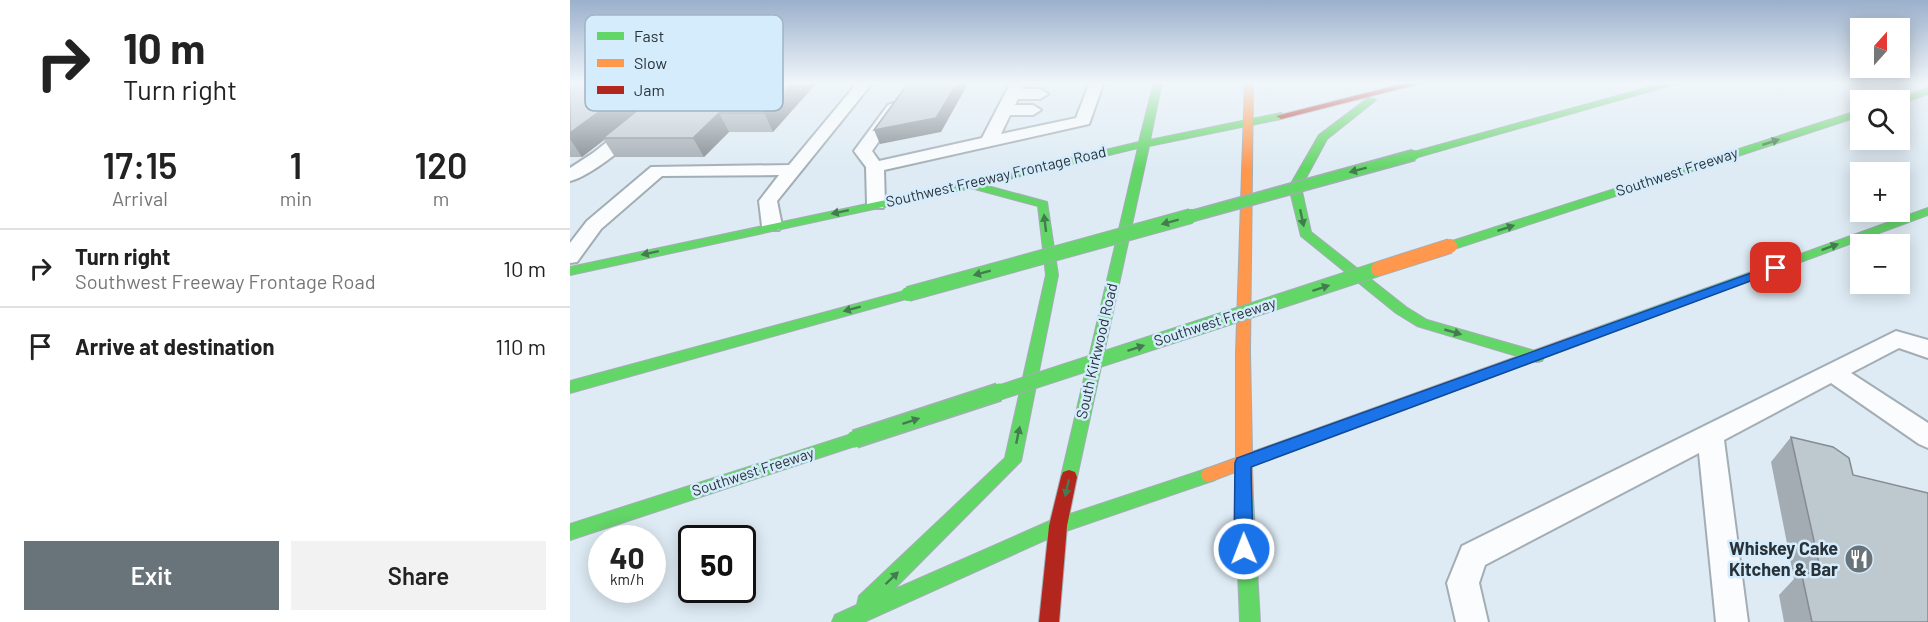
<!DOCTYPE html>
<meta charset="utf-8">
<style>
:root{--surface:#fff;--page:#f2f2f2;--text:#222;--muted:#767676;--line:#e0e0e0;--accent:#68737a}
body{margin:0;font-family:Barlow,sans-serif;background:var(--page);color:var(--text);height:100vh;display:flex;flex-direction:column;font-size:22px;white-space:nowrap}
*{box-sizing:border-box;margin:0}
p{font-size:20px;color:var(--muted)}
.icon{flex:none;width:33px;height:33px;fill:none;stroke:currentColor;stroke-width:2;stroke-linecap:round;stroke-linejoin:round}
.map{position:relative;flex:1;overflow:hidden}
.sheet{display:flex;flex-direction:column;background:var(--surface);width:570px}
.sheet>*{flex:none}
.top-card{background:#fff;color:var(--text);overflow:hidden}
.needle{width:39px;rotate:21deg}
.buttons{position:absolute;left:1280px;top:18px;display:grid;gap:12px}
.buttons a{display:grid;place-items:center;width:60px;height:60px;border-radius:0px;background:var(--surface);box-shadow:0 3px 15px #0003;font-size:30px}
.speed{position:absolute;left:18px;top:525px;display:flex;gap:12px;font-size:30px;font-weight:700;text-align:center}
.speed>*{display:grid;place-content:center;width:78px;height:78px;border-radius:50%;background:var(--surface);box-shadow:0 3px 15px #0003;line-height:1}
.speed small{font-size:15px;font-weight:400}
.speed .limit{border:3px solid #111;border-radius:9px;background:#fff;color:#111}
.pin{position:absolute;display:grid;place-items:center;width:51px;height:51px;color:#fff;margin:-26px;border-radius:12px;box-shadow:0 3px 9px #0006}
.me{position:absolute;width:66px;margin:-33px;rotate:359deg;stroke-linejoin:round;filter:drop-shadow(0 0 4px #0008)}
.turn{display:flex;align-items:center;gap:21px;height:126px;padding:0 24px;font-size:27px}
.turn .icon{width:78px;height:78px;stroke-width:2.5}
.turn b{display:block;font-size:42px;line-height:51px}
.eta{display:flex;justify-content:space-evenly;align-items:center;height:102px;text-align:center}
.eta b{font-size:36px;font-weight:600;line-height:42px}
.cta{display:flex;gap:12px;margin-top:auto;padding:12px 24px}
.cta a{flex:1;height:69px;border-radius:0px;background:var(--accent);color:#fff;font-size:24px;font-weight:600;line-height:69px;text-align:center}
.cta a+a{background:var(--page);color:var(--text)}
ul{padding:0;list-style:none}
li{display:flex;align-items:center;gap:18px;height:78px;padding:0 24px;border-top:2px solid var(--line)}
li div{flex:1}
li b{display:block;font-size:22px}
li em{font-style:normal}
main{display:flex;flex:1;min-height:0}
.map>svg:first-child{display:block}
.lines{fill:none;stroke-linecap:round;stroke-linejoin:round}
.lane-casing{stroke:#a3adb4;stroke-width:4}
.fast-casing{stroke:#a3adb4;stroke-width:2}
.slow-casing{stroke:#a3adb4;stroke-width:2}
.jam-casing{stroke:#a3adb4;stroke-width:2}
.lane{fill:#fafcfd;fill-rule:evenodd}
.fast{fill:#63d668;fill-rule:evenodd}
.slow{fill:#ff974d;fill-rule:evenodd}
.jam{fill:#b3261e;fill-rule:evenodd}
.fast-bridge-far2-casing{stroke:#a3adb4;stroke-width:13;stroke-linecap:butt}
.fast-bridge-far1-casing{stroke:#a3adb4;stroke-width:16;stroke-linecap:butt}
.fast-bridge-casing{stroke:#a3adb4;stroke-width:20;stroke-linecap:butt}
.slow-bridge-casing{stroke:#a3adb4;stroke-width:16;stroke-linecap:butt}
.fast-bridge-far2{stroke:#63d668;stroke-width:10}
.fast-bridge-far1{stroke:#63d668;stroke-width:14}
.fast-bridge{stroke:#63d668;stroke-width:17}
.slow-bridge{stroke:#ff974d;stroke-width:14}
.wall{fill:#a3acb2}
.shaded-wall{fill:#858c91}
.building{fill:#bec8cf;stroke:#858c91;stroke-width:1.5}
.oneway{fill:#437c4e}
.route{fill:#1a73e8;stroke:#114b97;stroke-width:1.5}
.labels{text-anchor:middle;stroke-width:5;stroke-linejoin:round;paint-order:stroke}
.street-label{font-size:15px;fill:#293238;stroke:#d5ecfd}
.near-poi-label{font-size:18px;font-weight:bold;fill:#293238;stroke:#d5ecfd;text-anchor:end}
.key{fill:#d5ecfd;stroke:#a1b4c2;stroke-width:1.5}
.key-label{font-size:16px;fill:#293238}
</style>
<main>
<section class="sheet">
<div class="top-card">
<div class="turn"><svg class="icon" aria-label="right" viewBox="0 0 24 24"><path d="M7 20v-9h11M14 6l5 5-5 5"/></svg><div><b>10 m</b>Turn right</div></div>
</div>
<div class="eta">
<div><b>17:15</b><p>Arrival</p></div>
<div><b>1</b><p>min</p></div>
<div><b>120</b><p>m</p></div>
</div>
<ul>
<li><svg class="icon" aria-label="right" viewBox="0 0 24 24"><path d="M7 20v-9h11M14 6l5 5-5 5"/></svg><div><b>Turn right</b><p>Southwest Freeway Frontage Road</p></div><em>10 m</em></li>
<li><svg class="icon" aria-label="arrive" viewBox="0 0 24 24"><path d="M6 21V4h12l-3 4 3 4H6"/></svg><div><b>Arrive at destination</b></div><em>110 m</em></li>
</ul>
<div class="cta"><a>Exit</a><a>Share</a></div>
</section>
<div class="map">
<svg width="1358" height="622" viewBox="0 0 1358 622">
<rect width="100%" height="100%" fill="#deebf4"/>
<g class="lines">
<g class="lane-casing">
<path id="lane" d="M 89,82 L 105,82 L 100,89 L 101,105 L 99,108 C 80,127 24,176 0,181 L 0,168 L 23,153 L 85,104 L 84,88 Z
M 288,82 L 303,82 L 207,201 L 212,226 L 209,230 L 195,230 L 192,226 L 189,201 L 209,175 L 92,176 L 31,229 L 7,262 L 0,263 L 0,243 L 17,221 L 81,167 L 219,165 Z
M 441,82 L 455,82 L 452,89 L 470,89 L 478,94 L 470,99 L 448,99 L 445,105 L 463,105 L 471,110 L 463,115 L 440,115 L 431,134 L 506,118 L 520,82 L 534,82 L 519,124 L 314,170 L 315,204 L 313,208 L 299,208 L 297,204 L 296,167 L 284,151 L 318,105 L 324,103 L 332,108 L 302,151 L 309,161 L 412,138 Z
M 1326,331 L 1358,340 L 1358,358 L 1329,348 L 1281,373 L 1358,423 L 1358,448 L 1349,444 L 1261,383 L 1154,440 L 1178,622 L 1146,622 L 1129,453 L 915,565 L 909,583 L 918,622 L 886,622 L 877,583 L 892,546 Z"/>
</g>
<g class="fast-casing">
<path id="fast" d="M 584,82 L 592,82 L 580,140 L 711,113 L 716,116 L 711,119 L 579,146 L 507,477 L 505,482 L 499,484 L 493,482 L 491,477 L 568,148 L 414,185 L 477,202 L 488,275 L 451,461 L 323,590 L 482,520 L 639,468 L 645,470 L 647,475 L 645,480 L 493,532 L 294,622 L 262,622 L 265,615 L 287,605 L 289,596 L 435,458 L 476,275 L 468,206 L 401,188 L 0,275 L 0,267 L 401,182 L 569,142 Z
M 1098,82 L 1112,82 L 848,157 L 844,158 L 839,155 L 840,153 Z
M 1358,88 L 1358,94 L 1329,104 L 1329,100 L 1325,100 Z
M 798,98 L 806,100 L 757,139 L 731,187 L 741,232 L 836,307 L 857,320 L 972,353 L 974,357 L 972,361 L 967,362 L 847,326 L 826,313 L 731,236 L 719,187 L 749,135 Z
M 1290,110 L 1290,116 L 884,249 L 876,249 L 874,246 L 876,243 Z
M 1358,208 L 1358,215 L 1036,334 L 1031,336 L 1024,331 L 1026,328 Z
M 338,290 L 345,294 L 343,297 L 0,393 L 0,381 Z
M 285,433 L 291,434 L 293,439 L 291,444 L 0,540 L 0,524 Z
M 674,491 L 680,493 L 683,498 L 690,622 L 670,622 L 665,498 L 668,493 Z"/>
</g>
<g class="slow-casing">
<path id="slow" d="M 675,82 L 683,82 L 680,352 L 682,452 L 1026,328 L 1036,328 L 1038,331 L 1036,334 L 682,466 L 683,498 L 680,503 L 674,505 L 668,503 L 665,498 L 665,472 L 639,482 L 633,480 L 631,475 L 633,470 L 666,458 L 666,352 Z"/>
</g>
<g class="jam-casing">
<path id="jam" d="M 840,82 L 856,82 L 711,119 L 706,116 Z
M 499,470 L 505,472 L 507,477 L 497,526 L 489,622 L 469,622 L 479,526 L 491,477 L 493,472 Z"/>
</g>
<use href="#lane" class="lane"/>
<use href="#fast" class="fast"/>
<use href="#slow" class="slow"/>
<use href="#jam" class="jam"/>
<g class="fast-bridge-far2-casing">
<path id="fast-bridge-far2" d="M 615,218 L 844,155"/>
</g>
<g class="fast-bridge-far1-casing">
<path id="fast-bridge-far1" d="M 338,294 L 621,216
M 425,394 L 808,269"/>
</g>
<g class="fast-bridge-casing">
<path id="fast-bridge" d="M 285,439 L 429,392"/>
</g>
<g class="slow-bridge-casing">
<path id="slow-bridge" d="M 808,269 L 880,246"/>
</g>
<use href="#fast-bridge-far2" class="fast-bridge-far2"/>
<use href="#fast-bridge-far1" class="fast-bridge-far1"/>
<use href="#fast-bridge" class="fast-bridge"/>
<use href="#slow-bridge" class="slow-bridge"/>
</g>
<path class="wall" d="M 0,82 L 71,82 L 81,100 L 248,82 L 203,132 L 159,132 L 134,157 L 45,157 L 34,140 L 12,157 L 0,157 Z
M 1221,437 L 1283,475 L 1358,622 L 1214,622 L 1209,595 L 1224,579 L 1201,462 Z"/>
<path class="shaded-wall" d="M 70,82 L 71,82 L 83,103 L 33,138 L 34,140 L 12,157 L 0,139 L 0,133 Z
M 224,82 L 247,82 L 203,132 L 194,113 Z
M 388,82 L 399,82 L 371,132 L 310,144 L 304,130 Z
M 149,113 L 159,132 L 134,157 L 123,138 Z"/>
<path class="building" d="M 0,82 L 70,82 L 0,133 Z
M 103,82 L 224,82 L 194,113 L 149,113 L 123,138 L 33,138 Z
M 349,82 L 388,82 L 366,118 L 304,130 L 337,85 Z
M 1221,437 L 1263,447 L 1279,458 L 1283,475 L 1358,493 L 1358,622 L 1242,622 L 1231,571 L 1252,577 Z"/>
<defs><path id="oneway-solid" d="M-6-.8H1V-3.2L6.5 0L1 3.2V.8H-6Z" transform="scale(1.5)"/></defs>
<g class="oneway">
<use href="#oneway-solid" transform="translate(1201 142) rotate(-18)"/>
<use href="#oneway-solid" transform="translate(788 170) rotate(165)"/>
<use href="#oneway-solid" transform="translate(270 212) rotate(168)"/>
<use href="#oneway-solid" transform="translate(732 218) rotate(78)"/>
<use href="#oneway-solid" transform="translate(600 222) rotate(165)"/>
<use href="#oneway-solid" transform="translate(475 223) rotate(-97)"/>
<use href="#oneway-solid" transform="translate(936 228) rotate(-18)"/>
<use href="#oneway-solid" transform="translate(1260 247) rotate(-20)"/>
<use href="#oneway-solid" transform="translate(80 253) rotate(168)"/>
<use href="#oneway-solid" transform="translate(412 273) rotate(165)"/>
<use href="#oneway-solid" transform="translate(751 288) rotate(-18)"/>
<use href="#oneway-solid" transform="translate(282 309) rotate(165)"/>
<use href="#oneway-solid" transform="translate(883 332) rotate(16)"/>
<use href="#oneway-solid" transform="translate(566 348) rotate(-18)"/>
<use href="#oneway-solid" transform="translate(341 421) rotate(-18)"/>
<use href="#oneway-solid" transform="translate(448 435) rotate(-78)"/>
<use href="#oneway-solid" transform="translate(497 488) rotate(102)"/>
<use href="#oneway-solid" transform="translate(322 578) rotate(-44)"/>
</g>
<linearGradient id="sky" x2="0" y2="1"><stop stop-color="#9bb0cc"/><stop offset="0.49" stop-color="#f0f6fa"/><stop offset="1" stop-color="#f0f6fa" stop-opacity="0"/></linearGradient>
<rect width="1358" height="169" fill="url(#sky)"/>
<path class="route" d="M 1206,264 L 1210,265 L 1212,268 L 1210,270 L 681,467 L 683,549 L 680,555 L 674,557 L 667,555 L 664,549 L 665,463 L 667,458 Z"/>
<defs>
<g id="restaurant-disc" transform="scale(1.5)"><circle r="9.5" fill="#68737a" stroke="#d5ecfd"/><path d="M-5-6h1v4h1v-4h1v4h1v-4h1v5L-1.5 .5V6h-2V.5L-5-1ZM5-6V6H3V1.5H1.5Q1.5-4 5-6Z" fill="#fff"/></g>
</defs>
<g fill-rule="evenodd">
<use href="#restaurant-disc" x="1289" y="559"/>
</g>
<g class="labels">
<g class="street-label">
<text transform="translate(1107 172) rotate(-18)" y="5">Southwest Freeway</text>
<text transform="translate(426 177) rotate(-13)" y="5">Southwest Freeway Frontage Road</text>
<text transform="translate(645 322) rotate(-18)" y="5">Southwest Freeway</text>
<text transform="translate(527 351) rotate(-77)" y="5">South Kirkwood Road</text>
<text transform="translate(183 472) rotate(-18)" y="5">Southwest Freeway</text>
</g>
<g class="near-poi-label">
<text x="1268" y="555">Whiskey Cake<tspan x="1268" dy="21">Kitchen &amp; Bar</tspan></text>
</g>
</g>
<rect x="15" y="15" width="198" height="96" rx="9" class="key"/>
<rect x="27" y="32" width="27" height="8" fill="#63d668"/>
<rect x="27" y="59" width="27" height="8" fill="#ff974d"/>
<rect x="27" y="86" width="27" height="8" fill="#b3261e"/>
<g class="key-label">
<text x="64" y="42">Fast</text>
<text x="64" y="69">Slow</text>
<text x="64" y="96">Jam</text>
</g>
</svg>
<div class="buttons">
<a><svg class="needle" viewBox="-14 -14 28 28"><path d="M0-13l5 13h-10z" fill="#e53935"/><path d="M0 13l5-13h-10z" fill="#767676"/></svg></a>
<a><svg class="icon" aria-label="search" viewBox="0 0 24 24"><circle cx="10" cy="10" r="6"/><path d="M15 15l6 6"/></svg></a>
<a>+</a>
<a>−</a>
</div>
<div class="speed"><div>40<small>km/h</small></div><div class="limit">50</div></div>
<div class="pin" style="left:1206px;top:268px;background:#d93025"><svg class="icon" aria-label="arrive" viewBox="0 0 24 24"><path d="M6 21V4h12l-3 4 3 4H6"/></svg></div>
<svg class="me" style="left:674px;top:549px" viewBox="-20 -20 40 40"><circle r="17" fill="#1a73e8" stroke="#fff" stroke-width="3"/><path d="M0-11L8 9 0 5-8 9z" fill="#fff"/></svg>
</div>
</main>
